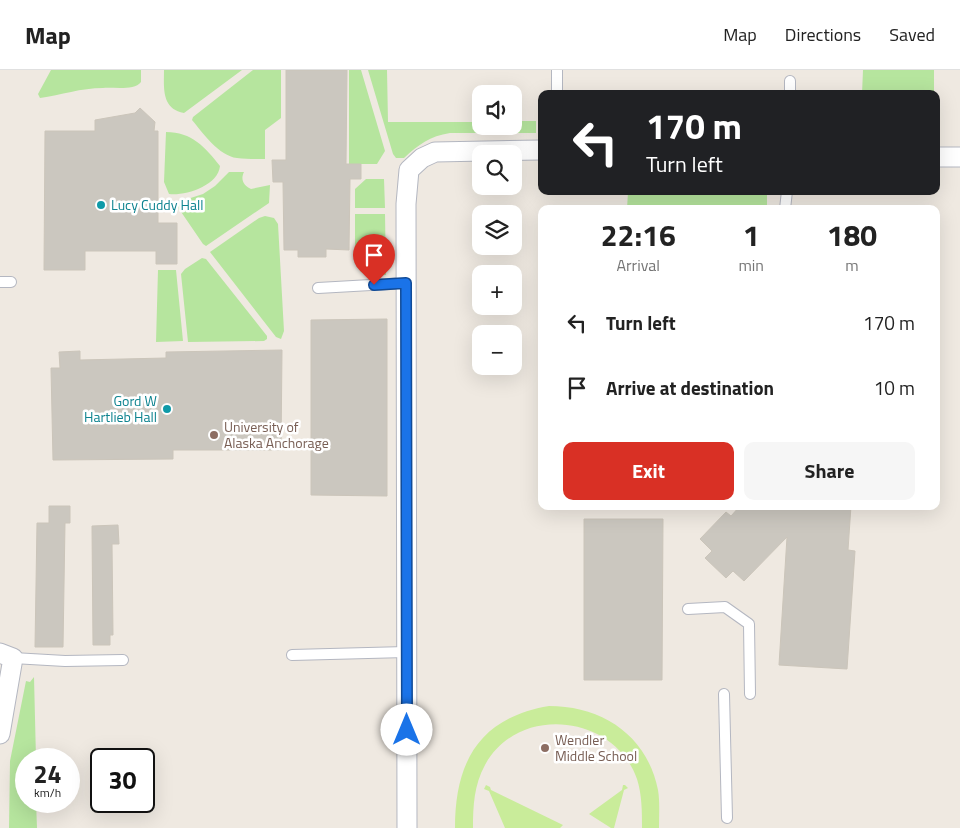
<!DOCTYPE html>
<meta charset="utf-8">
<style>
:root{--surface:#fff;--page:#f6f6f6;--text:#222;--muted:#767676;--line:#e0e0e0;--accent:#d93025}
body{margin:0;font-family:"Titillium Web",sans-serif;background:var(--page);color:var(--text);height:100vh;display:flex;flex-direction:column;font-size:19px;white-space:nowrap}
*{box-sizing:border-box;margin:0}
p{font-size:16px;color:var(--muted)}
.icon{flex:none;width:28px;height:28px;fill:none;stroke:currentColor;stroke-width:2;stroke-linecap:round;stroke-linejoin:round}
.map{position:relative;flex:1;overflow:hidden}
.drawer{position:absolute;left:538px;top:135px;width:402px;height:305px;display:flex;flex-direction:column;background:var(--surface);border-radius:10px;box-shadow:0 5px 20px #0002}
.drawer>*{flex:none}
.top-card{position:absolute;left:538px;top:20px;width:402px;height:105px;border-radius:10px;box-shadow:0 5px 20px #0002;background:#202124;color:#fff;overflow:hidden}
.controls{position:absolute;left:472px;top:15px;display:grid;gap:10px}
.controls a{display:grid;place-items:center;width:50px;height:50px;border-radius:10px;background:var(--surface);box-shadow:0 5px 20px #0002;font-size:25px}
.speed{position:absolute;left:15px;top:678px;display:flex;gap:10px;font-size:25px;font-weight:700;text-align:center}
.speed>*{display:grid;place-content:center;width:65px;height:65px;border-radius:50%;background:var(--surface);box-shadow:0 5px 20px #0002;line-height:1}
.speed small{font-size:12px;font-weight:400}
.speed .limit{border:2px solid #111;border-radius:8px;background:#fff;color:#111}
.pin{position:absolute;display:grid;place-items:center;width:42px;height:42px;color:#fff;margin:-51px -21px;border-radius:50% 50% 50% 0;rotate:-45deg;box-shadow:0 0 5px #0007}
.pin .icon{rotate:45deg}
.me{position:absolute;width:55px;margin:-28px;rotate:0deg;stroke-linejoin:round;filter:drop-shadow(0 0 4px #0008)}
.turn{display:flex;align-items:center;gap:18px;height:105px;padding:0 25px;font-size:22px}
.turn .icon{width:65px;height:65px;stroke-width:2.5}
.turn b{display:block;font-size:35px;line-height:42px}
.eta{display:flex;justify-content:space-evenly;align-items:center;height:85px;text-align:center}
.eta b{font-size:30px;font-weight:700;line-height:35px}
.primary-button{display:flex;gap:10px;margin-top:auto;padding:10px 25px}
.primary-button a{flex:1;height:58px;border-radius:10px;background:var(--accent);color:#fff;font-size:20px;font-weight:700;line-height:58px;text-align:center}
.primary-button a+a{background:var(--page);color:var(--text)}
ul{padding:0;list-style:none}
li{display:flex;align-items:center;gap:15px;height:65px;padding:0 25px}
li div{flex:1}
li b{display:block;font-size:19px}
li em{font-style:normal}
header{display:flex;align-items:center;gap:30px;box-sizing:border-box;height:70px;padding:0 25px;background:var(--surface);border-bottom:1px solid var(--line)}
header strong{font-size:24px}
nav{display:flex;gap:28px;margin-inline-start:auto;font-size:18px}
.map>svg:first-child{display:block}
.green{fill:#b6e59e}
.pitch{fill:#c9ec9a}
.building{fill:#cbc7bf;stroke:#cbc5ba}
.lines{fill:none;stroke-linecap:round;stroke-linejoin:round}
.service-casing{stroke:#b4b7c1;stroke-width:12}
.minor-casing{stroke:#b4b7c1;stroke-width:21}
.service{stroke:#fff;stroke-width:10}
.minor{stroke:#fff;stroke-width:19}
.route-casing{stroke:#114b97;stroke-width:12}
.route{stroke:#1a73e8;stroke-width:9}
.culture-dot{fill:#0f9aa8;stroke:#fff;stroke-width:2}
.education-dot{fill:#8d6e63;stroke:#fff;stroke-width:2}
.labels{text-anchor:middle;stroke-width:5;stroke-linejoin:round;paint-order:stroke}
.culture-label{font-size:14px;fill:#0d838f;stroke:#fff;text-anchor:start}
.education-label{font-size:14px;fill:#785e54;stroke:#fff;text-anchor:start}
</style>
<header>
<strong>Map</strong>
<nav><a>Map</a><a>Directions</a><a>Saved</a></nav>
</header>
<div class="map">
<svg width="960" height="758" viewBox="0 0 960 758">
<rect width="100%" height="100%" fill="#efe9e1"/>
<path class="green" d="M 51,0 L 141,0 L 141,12 C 134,21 114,17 103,18 C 81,18 61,25 40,28 L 38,24 Z
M 164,0 L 242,0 L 184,43 C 161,39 164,17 164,0 Z
M 253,0 L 281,0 L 281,48 L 265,60 L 265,89 C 256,89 246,89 237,88 C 219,86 203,63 192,50 L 193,47 Z
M 349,0 L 361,0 L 385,81 L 377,94 L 349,94 Z
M 368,0 L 387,0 L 388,52 L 481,52 L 481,56 L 514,56 L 514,51 L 536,51 L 536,63 L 450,63 C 430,66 418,75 404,88 L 396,88 L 393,84 Z
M 863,0 L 934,0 L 934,24 L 862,24 Z
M 166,62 C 192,62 205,77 220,96 C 218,116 185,126 169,124 L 164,112 Z
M 229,102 L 244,102 C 240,110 244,116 251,119 L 270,115 L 269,133 L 206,176 L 203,174 L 175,133 L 203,124 L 215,116 Z
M 366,109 L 384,109 L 385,138 L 355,138 L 355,119 Z
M 767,121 L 767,139 L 627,139 L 628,122 Z
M 355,144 L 385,144 L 386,205 L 366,205 L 360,201 L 359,185 L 355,180 Z
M 265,146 L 274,148 L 278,154 L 284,261 L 281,269 L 276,267 L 210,182 L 259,148 Z
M 202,188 L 206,189 L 267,266 L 267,269 L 264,271 L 188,272 L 181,204 L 185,199 Z
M 158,200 L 176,200 L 183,271 L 156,272 Z
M 34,607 L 36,689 L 26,689 L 26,731 L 36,731 L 37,758 L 9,758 L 10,691 L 26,611 L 30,612 Z"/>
<path class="pitch" d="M 549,636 C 602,636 647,665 658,720 C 660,732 659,745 659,758 L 642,758 C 642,741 642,725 637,709 C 614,644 518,634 485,695 C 474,715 473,736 473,758 L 455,758 C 455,692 479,648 549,636 Z
M 486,715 L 490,717 L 491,720 L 563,755 L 560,758 L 505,758 L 489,721 L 484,719 Z
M 623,715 L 625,715 L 628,718 L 624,720 L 614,758 L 611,758 L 589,744 L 622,720 Z"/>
<path class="building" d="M 286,0 L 347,0 L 346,94 L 361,94 L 361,109 L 350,109 L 349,180 L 326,179 L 326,187 L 298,187 L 298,180 L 284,180 L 283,112 L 273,112 L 272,90 L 286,90 Z
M 140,38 L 155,52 L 154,61 L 158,61 L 158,153 L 177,153 L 177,194 L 156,194 L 156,181 L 85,181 L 85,200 L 44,200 L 45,61 L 95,61 L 95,50 L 135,43 Z
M 387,249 L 387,426 L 311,425 L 311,250 Z
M 282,280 L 281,380 L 173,380 L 173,389 L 53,390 L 51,298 L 60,298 L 59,282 L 80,281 L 80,290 L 166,288 L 166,282 Z
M 49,436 L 70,436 L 70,453 L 65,453 L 63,577 L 35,577 L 37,453 L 49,453 Z
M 740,436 L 851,436 L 848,480 L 855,481 L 847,599 L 779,595 L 787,467 L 744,511 L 733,501 L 726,508 L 705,488 L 712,481 L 700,469 L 726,442 L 731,446 Z
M 584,449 L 663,449 L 662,610 L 584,610 Z
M 118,455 L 119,474 L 112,474 L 113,565 L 110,565 L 110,575 L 93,575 L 92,456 Z"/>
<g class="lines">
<g class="service-casing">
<path id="service" d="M 557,24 L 557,0
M 790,24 L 790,11
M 785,139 L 787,121
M 0,212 L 11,212
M 318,218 L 406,213
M 688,539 L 725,537 L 749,554 L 750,624
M 292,585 L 406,582
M 13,588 L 65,591 L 123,590
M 724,624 L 727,748"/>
</g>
<g class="minor-casing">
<path id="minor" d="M 936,87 L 960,87
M 0,583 L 13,588 L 0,664
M 407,758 L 406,134 L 409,100 L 422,88 L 435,82 L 541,80"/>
</g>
<use href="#service" class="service"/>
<use href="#minor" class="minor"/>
</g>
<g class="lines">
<g class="route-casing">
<path id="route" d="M 374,215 L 406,213 L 407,660"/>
</g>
<use href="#route" class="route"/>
</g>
<g class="culture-dot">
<circle cx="101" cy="135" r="5"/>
<circle cx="167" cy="339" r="5"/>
</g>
<g class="education-dot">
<circle cx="214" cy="365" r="5"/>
<circle cx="545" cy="678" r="5"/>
</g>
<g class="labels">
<g class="culture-label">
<text x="111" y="140">Lucy Cuddy Hall</text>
<text x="157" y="336" text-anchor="end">Gord W<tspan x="157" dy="16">Hartlieb Hall</tspan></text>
</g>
<g class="education-label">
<text x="224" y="362">University of<tspan x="224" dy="16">Alaska Anchorage</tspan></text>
<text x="555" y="675">Wendler<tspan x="555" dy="16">Middle School</tspan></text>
</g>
</g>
</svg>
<div class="controls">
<a><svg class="icon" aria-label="sound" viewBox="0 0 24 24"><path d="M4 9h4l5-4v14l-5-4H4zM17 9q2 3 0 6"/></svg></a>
<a><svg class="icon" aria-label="search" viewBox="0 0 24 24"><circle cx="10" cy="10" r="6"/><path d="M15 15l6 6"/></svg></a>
<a><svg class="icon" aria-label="layers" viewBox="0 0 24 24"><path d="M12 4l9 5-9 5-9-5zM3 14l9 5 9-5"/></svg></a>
<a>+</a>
<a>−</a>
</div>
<div class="speed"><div>24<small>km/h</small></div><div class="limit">30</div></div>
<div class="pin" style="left:374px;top:215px;background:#d93025"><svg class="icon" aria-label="arrive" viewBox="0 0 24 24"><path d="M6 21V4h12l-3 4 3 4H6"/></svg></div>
<svg class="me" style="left:407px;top:660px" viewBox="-20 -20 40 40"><circle r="19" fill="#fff"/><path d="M0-13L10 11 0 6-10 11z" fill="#1a73e8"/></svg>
<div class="top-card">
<div class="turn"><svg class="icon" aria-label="left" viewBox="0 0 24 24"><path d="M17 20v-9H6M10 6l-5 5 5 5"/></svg><div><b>170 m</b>Turn left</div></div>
</div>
<section class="drawer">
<div class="eta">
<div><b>22:16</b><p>Arrival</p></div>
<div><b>1</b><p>min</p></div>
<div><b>180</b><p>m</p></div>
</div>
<ul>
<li><svg class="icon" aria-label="left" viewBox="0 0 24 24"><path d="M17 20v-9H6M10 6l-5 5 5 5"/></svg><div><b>Turn left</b></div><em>170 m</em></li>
<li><svg class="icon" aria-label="arrive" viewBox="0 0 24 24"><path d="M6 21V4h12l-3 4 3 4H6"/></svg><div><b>Arrive at destination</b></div><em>10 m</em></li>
</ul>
<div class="primary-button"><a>Exit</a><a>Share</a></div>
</section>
</div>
